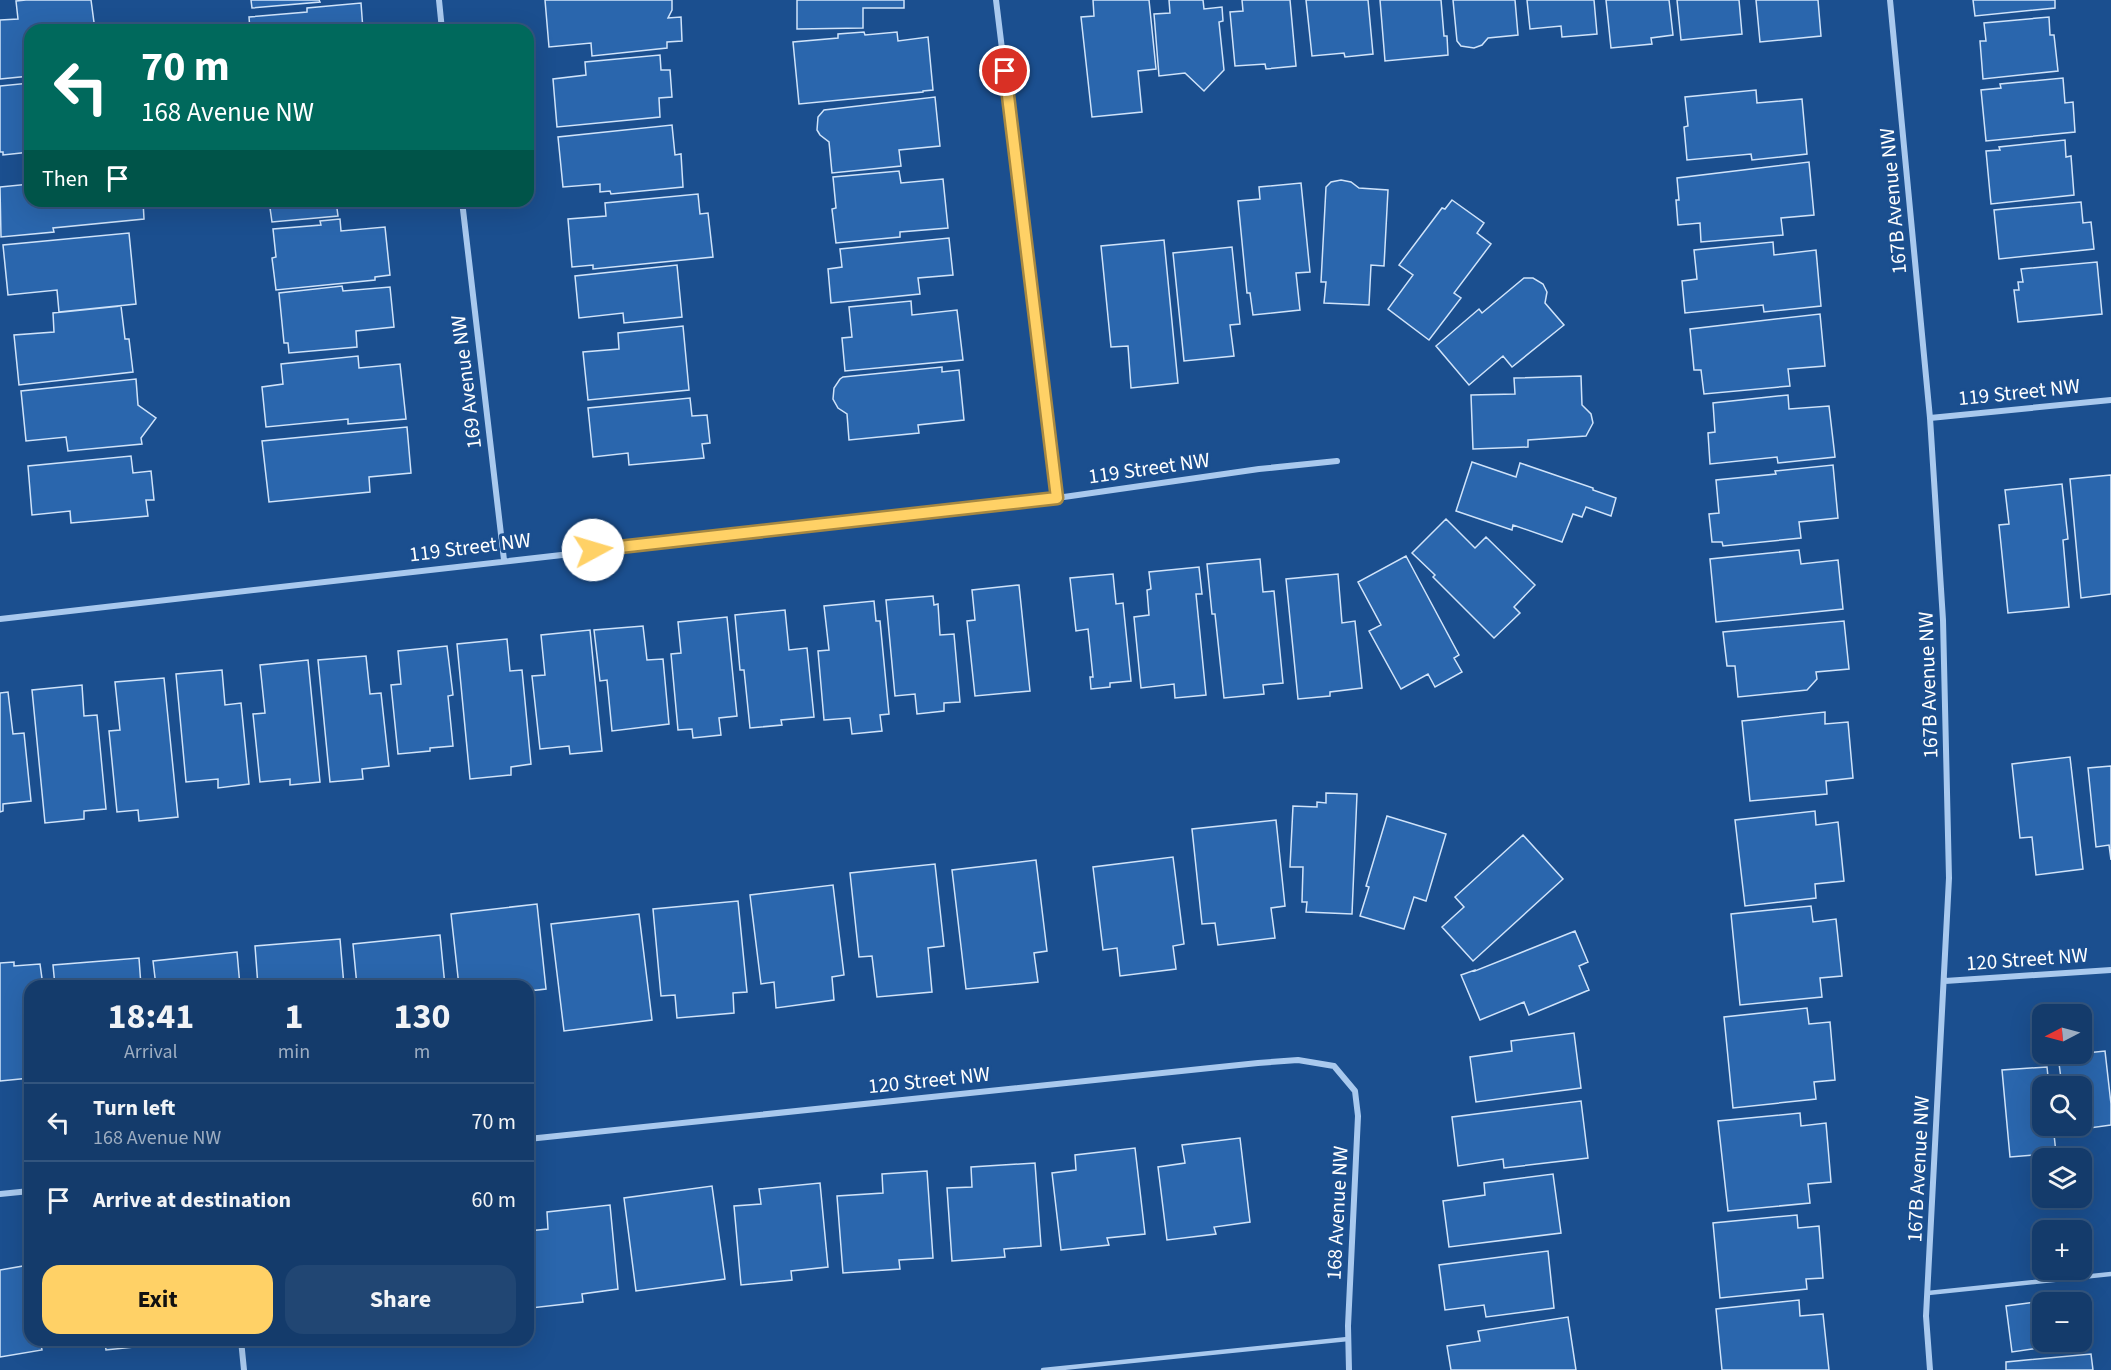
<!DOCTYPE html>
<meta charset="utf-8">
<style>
:root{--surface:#143b6b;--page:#214673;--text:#f1f3f6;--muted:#9dadc1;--line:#33557e;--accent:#ffd166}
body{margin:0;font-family:"Source Sans 3",sans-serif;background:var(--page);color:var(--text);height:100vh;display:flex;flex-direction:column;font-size:22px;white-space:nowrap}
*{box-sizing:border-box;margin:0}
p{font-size:20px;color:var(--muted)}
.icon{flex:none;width:33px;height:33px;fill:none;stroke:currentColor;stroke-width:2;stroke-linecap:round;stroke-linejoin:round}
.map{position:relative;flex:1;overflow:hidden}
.panel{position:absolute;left:24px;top:980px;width:510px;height:366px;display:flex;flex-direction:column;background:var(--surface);border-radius:18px;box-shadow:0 6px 24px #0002,0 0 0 2px var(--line)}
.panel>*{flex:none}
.banner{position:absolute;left:24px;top:24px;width:510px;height:183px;border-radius:18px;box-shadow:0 6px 24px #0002,0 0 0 2px var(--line);background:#00695c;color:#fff;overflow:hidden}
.needle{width:39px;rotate:264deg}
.buttons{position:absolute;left:2032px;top:1004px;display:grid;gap:12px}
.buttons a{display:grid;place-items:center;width:60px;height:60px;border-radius:12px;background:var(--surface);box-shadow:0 6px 24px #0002,0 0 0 2px var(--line);font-size:30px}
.pin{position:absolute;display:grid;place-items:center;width:51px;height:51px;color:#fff;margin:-26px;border:3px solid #fff;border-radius:50%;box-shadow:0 2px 6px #0007}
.me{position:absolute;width:66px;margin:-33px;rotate:84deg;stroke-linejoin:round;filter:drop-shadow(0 0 4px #0008)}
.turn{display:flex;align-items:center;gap:21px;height:126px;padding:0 18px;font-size:27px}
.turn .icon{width:78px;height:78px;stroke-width:2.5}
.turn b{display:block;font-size:42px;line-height:51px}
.then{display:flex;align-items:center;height:57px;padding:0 18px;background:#0003;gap:12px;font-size:22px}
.eta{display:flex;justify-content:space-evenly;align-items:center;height:102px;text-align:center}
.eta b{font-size:36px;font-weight:700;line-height:42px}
.button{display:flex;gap:12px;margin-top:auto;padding:12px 18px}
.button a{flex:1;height:69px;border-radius:18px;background:var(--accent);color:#111;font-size:24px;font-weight:700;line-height:69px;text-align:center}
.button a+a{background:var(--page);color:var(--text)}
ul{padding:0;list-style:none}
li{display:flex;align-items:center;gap:18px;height:78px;padding:0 18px;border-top:2px solid var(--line)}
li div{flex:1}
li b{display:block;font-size:22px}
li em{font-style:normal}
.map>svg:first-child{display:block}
.building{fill:#2a66ad;stroke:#cfe3fa;stroke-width:1.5}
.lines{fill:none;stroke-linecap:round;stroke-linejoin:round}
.lane{stroke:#a9c9ee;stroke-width:4.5}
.street{stroke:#a9c9ee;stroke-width:6}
.route-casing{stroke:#a68842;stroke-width:15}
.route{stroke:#ffd166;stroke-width:10}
.labels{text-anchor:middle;stroke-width:6;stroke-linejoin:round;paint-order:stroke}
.street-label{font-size:21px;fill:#fff;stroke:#1b4f8f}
</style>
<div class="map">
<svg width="2111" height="1370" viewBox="0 0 2111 1370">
<rect width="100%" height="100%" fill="#1b4f8f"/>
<path class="building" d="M 26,0 L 91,0 L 95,30 L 30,30 L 30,76 L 0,79 L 0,20 L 18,19 L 16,1 Z
M 251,0 L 319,0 L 320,2 L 252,8 Z
M 545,0 L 672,0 L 672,10 L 668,18 L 681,17 L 682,41 L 667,42 L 667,48 L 592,56 L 591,43 L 549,47 Z
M 797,0 L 904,0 L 904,8 L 863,8 L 863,28 L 797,29 Z
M 1093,0 L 1149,0 L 1156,69 L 1138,71 L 1142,112 L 1092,117 L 1081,17 L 1094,16 Z
M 1169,0 L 1203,0 L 1204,9 L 1222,7 L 1223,21 L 1219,22 L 1224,70 L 1204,91 L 1185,73 L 1159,76 L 1154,14 L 1170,13 Z
M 1242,0 L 1290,0 L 1296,66 L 1266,69 L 1265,64 L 1235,66 L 1230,12 L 1243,11 Z
M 1306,0 L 1368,0 L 1373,54 L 1345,57 L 1344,53 L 1312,56 Z
M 1380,0 L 1441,0 L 1444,36 L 1447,36 L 1448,55 L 1385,61 Z
M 1453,0 L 1515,0 L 1518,35 L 1488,38 L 1482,45 L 1474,48 L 1461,46 L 1457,41 Z
M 1527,0 L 1594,0 L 1597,34 L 1562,37 L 1561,26 L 1530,29 Z
M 1606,0 L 1669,0 L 1673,35 L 1651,38 L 1652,44 L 1611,48 Z
M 1677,0 L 1739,0 L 1742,34 L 1681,40 Z
M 1756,0 L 1818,0 L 1821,36 L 1760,42 Z
M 1973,0 L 2055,0 L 2055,8 L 1975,16 Z
M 361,3 L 363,30 L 250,30 L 249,17 L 307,12 L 307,8 Z
M 2049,17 L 2050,35 L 2054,35 L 2058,71 L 1983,79 L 1980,41 L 1986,41 L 1984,23 Z
M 864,32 L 865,35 L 897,32 L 898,41 L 928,37 L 933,90 L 923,91 L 923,92 L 799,104 L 793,42 L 838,38 L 838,34 Z
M 660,55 L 661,70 L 670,70 L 672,97 L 659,98 L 660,117 L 557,127 L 553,79 L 586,75 L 585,62 Z
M 2063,78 L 2065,103 L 2073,102 L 2075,132 L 1986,141 L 1981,90 L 2001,88 L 2000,84 Z
M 30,83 L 30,152 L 3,155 L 3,152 L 0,152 L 0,86 Z
M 1756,90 L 1757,103 L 1802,99 L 1807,154 L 1752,160 L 1751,154 L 1687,160 L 1684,127 L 1688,126 L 1685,97 Z
M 935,97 L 940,146 L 899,150 L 901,166 L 832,173 L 829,142 L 820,135 L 817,130 L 818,117 L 824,110 Z
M 672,125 L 675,155 L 681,154 L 683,187 L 611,194 L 610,191 L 600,192 L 600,184 L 563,187 L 558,137 Z
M 2065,140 L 2066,157 L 2071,156 L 2074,195 L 1991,204 L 1986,151 L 2000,150 L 1999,147 Z
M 1809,162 L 1814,215 L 1781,218 L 1783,235 L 1701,242 L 1700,223 L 1678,225 L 1676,200 L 1679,200 L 1677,178 Z
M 899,171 L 901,183 L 943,179 L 948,228 L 900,232 L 900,237 L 836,243 L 832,209 L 836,208 L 833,177 Z
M 1341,180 L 1351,182 L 1359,188 L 1388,190 L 1384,266 L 1371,265 L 1369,305 L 1324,303 L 1326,282 L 1321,282 L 1326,187 L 1331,182 Z
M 1301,183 L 1310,272 L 1296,273 L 1300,310 L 1253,315 L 1250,293 L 1247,293 L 1238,201 L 1260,199 L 1259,187 Z
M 30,184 L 30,201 L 143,201 L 144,219 L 53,228 L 54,232 L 1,237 L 0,187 Z
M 698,194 L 700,214 L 708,213 L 713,257 L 593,269 L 593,265 L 572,267 L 568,219 L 606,216 L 605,203 Z
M 1452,200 L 1484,223 L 1477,233 L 1491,244 L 1454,293 L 1461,298 L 1429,340 L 1388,309 L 1413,275 L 1399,265 L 1442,208 L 1445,209 Z
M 269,201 L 336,201 L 338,216 L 272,222 Z
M 2081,202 L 2083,223 L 2091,222 L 2094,249 L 1999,259 L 1994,210 Z
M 340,219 L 341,231 L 385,227 L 390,275 L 375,277 L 375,280 L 276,290 L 272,258 L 276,257 L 273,229 L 321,225 L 320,221 Z
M 129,233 L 136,304 L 59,312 L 57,290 L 8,295 L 3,245 Z
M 949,238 L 953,275 L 918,278 L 920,294 L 831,303 L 828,269 L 842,267 L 840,249 Z
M 1164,240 L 1178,383 L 1131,388 L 1128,346 L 1111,347 L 1101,246 Z
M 1773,242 L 1774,255 L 1816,250 L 1821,306 L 1764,312 L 1763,305 L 1685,313 L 1682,281 L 1697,279 L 1694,250 Z
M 1232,247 L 1240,324 L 1230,325 L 1234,356 L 1184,361 L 1173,253 Z
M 2097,262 L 2102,314 L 2018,322 L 2014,290 L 2019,290 L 2018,282 L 2023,282 L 2021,269 Z
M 677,265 L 682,317 L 624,323 L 623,313 L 579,318 L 575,276 Z
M 1524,278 L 1533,278 L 1543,284 L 1547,292 L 1545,303 L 1564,325 L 1512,367 L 1503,356 L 1469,385 L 1436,346 L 1479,309 L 1482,313 Z
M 342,286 L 343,291 L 390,287 L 394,327 L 356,331 L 357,347 L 289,353 L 288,343 L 284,343 L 279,293 Z
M 911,301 L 912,315 L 957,310 L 963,360 L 845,371 L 842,338 L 852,337 L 849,307 Z
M 121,306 L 125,339 L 129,339 L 133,372 L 19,385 L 14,335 L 54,332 L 53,313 Z
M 1820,314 L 1825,366 L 1788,369 L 1790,386 L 1704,394 L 1701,370 L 1694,370 L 1690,329 Z
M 683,326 L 689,390 L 588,400 L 583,352 L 619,349 L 618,333 Z
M 358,356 L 359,368 L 400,364 L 406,419 L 348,424 L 348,419 L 266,427 L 262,387 L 283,384 L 281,364 Z
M 942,367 L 942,372 L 959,370 L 964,420 L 918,425 L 919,433 L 849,440 L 847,414 L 838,408 L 833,399 L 834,388 L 840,379 L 843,377 Z
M 1581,376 L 1582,405 L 1591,414 L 1593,423 L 1586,436 L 1528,440 L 1528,447 L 1473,449 L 1471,395 L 1515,394 L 1514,378 Z
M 136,379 L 138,405 L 156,418 L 141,438 L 142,444 L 68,451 L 66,437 L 26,441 L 21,391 Z
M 1788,395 L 1789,409 L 1829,406 L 1835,457 L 1778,463 L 1777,457 L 1710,464 L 1708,433 L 1715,432 L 1713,403 Z
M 690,398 L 692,416 L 707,415 L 710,443 L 702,444 L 704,458 L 629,465 L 628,453 L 593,457 L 588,408 Z
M 407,427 L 411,473 L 369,477 L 370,492 L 269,502 L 262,441 Z
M 131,456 L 133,473 L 151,471 L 154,500 L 146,500 L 148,516 L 71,523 L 70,511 L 32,515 L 28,466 Z
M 1472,462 L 1516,477 L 1520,463 L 1593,488 L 1593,490 L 1616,498 L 1611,516 L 1586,507 L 1582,517 L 1573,514 L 1562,542 L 1513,525 L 1512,530 L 1456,511 Z
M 1833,465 L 1838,518 L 1799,522 L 1801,538 L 1723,546 L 1722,542 L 1712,542 L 1709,514 L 1719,513 L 1716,480 L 1776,474 L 1775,471 Z
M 2111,475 L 2111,594 L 2081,598 L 2070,479 Z
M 2062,484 L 2068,539 L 2063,540 L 2069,607 L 2008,613 L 1999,525 L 2009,524 L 2005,490 Z
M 1446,519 L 1475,548 L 1486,537 L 1535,585 L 1514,607 L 1520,613 L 1494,638 L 1433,577 L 1435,575 L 1412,553 Z
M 1799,550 L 1801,564 L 1838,560 L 1843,609 L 1716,622 L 1710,559 Z
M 1406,556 L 1459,655 L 1454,658 L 1462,672 L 1435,687 L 1428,674 L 1401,689 L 1369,631 L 1381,625 L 1358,582 Z
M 1260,559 L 1263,592 L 1274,591 L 1283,683 L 1263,685 L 1264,694 L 1224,698 L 1215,614 L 1212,614 L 1207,564 Z
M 1199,567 L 1202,594 L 1196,594 L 1206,695 L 1175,698 L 1174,684 L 1141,688 L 1134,617 L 1149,615 L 1147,590 L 1151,589 L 1149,572 Z
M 1113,574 L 1116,604 L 1123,603 L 1131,681 L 1110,683 L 1110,687 L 1091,689 L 1090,677 L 1093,677 L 1088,629 L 1076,631 L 1070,578 Z
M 1338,574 L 1342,623 L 1355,621 L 1362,688 L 1330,692 L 1330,696 L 1298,699 L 1286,579 Z
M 1019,585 L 1030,691 L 975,696 L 967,621 L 975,620 L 972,590 Z
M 933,596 L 934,605 L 938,604 L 940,635 L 954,634 L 960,702 L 944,703 L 944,711 L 917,714 L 915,694 L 895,696 L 886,600 Z
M 874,601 L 876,621 L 880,621 L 889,714 L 880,715 L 882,731 L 852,734 L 850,718 L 824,720 L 818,651 L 829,650 L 824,606 Z
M 785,610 L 789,650 L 807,648 L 814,717 L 781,720 L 782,725 L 750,728 L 744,670 L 740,670 L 735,615 Z
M 727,617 L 737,716 L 719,718 L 721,735 L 693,738 L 692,729 L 678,730 L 671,654 L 681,653 L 678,622 Z
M 1844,621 L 1849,669 L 1816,672 L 1817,679 L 1807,690 L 1738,697 L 1735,666 L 1727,666 L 1723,632 Z
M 643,626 L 647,660 L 663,659 L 669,724 L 612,731 L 607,680 L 600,681 L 594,630 Z
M 590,630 L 602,751 L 570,754 L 569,746 L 540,749 L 532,676 L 545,675 L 541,635 Z
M 507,639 L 510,671 L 522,670 L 531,764 L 511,767 L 511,775 L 470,779 L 457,644 Z
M 447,646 L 453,695 L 448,696 L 453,746 L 430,748 L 430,751 L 398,754 L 391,685 L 401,684 L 398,651 Z
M 366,656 L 370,694 L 381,693 L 389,766 L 362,769 L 363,779 L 330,782 L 318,660 Z
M 308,660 L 320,782 L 290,785 L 290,779 L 260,782 L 253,714 L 265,713 L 260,665 Z
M 222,670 L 225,705 L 241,703 L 249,784 L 218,788 L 218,779 L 186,782 L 176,674 Z
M 164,678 L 178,817 L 139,821 L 138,810 L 117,812 L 109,731 L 120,730 L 115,682 Z
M 82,685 L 84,716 L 97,715 L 106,809 L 84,811 L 84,819 L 45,823 L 32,690 Z
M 8,692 L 13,734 L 24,733 L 31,801 L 3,804 L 3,811 L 0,812 L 0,693 Z
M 1825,712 L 1825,724 L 1848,722 L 1853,778 L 1826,781 L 1827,794 L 1750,801 L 1742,721 Z
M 2070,757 L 2083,869 L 2036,875 L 2032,837 L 2020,838 L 2012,764 Z
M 2111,766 L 2111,860 L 2109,845 L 2096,847 L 2088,768 Z
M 1326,793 L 1357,794 L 1352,914 L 1306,912 L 1307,902 L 1302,902 L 1303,867 L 1290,867 L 1293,806 L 1317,807 L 1317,802 L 1326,803 Z
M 1815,811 L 1816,825 L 1838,822 L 1844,881 L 1815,884 L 1816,898 L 1745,906 L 1735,820 Z
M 1387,816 L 1446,834 L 1426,901 L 1414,897 L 1404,929 L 1360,916 L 1369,887 L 1366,886 Z
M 1276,820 L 1285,906 L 1271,908 L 1275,938 L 1218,945 L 1215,923 L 1202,924 L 1192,829 Z
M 1523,835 L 1563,879 L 1473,961 L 1442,927 L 1464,907 L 1455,897 Z
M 1173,857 L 1184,944 L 1173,946 L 1176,969 L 1120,976 L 1117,948 L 1103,950 L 1093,867 Z
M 1036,860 L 1047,951 L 1034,953 L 1038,982 L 966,989 L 952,870 Z
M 935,864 L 944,946 L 928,948 L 932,992 L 877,997 L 872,956 L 859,957 L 850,873 Z
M 833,885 L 844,975 L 832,977 L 834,1000 L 776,1008 L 774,982 L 761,984 L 750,895 Z
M 738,901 L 747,992 L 733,993 L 734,1013 L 677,1018 L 675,995 L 661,996 L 653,909 Z
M 537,904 L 546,989 L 529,991 L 534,1032 L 528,1033 L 528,986 L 459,986 L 451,914 Z
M 1811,906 L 1813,922 L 1836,919 L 1842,976 L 1820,978 L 1822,997 L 1740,1005 L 1731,914 Z
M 639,914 L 652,1020 L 564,1031 L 551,924 Z
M 1575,931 L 1588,962 L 1579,966 L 1589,990 L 1529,1015 L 1524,1002 L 1480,1020 L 1461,975 L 1475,970 L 1475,971 Z
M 440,935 L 445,986 L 357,986 L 353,944 Z
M 340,939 L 344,986 L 258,986 L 255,946 Z
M 237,952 L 240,986 L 156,986 L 153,961 Z
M 139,958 L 141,986 L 55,986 L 53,965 Z
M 14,962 L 14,966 L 40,964 L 43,986 L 30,986 L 30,1078 L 0,1081 L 0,963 Z
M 1807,1008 L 1809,1024 L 1830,1022 L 1835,1080 L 1814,1082 L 1816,1099 L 1733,1108 L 1724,1017 Z
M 1574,1033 L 1581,1088 L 1476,1102 L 1470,1057 L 1512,1051 L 1511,1041 Z
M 2105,1051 L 2111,1104 L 2111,1125 L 2068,1131 L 2067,1125 L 2082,1125 L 2082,1086 L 2062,1086 L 2058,1056 Z
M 2047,1067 L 2049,1086 L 2043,1086 L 2043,1125 L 2053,1125 L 2056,1153 L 2010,1157 L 2002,1070 Z
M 1581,1101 L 1588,1158 L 1504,1168 L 1503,1159 L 1458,1166 L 1452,1117 Z
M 1800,1113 L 1801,1126 L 1826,1123 L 1831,1182 L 1808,1184 L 1810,1203 L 1728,1211 L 1718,1121 Z
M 1240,1138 L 1250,1222 L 1214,1227 L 1216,1234 L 1167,1240 L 1158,1167 L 1185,1163 L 1182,1145 Z
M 1135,1148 L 1145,1234 L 1107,1238 L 1109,1245 L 1061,1250 L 1052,1173 L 1076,1170 L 1075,1155 Z
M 1035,1163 L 1041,1246 L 1004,1249 L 1005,1257 L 952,1261 L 947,1188 L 972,1187 L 971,1167 Z
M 927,1171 L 933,1258 L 899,1260 L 900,1269 L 843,1273 L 837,1196 L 883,1193 L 882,1174 Z
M 1553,1174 L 1561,1233 L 1449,1247 L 1443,1201 L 1485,1195 L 1484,1183 Z
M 820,1183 L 828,1267 L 791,1271 L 792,1280 L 741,1285 L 734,1206 L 761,1204 L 759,1189 Z
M 712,1186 L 725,1279 L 636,1291 L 624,1198 Z
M 610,1205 L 618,1289 L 582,1294 L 583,1302 L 531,1308 L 528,1278 L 528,1231 L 548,1229 L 547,1212 Z
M 1797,1215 L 1798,1228 L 1819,1226 L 1823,1278 L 1806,1279 L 1807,1289 L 1720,1298 L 1713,1223 Z
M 1548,1251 L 1554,1308 L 1486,1317 L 1484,1305 L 1445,1310 L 1439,1265 Z
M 29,1265 L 30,1340 L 40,1340 L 42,1350 L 0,1357 L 0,1270 Z
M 2073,1297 L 2074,1302 L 2043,1302 L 2043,1341 L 2079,1342 L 2012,1352 L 2006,1306 Z
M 1799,1300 L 1800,1316 L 1823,1314 L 1829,1370 L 1722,1370 L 1716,1309 Z
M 1568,1317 L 1576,1370 L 1451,1370 L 1447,1346 L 1480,1341 L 1478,1331 Z
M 63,1340 L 153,1340 L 153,1345 L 106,1350 L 105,1342 L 63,1346 Z
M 2091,1354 L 2093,1370 L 2006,1370 L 2006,1362 Z"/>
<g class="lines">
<path class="lane" d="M 1928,1293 L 2111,1274
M 1043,1370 L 1348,1339"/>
<path class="street" d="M 439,0 L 442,30
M 996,0 L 1057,498
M 1890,0 L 1930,418 L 1943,620 L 1949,878 L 1926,1316 L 1930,1370
M 462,201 L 504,560
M 1930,418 L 2111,400
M 0,619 L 1036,501 L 1259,469 L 1337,461
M 1945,981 L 2111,970
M 528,1139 L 1258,1063 L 1298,1060 L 1334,1066 L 1355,1091 L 1358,1116 L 1348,1326 L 1349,1370
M 0,1194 L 30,1191
M 241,1340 L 244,1370"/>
</g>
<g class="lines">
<g class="route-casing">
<path id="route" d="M 593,550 L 1057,498 L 1005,71"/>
</g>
<use href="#route" class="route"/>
</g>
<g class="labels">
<g class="street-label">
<text transform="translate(1893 201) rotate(-95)" y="7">167B Avenue NW</text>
<text transform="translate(466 382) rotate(-97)" y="7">169 Avenue NW</text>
<text transform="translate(2019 392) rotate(-6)" y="7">119 Street NW</text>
<text transform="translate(1149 468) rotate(-8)" y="7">119 Street NW</text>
<text transform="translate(470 547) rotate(-7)" y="7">119 Street NW</text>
<text transform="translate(1928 685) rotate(-92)" y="7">167B Avenue NW</text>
<text transform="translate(2027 959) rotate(-4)" y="7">120 Street NW</text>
<text transform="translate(929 1080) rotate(-6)" y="7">120 Street NW</text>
<text transform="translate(1918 1169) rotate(-87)" y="7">167B Avenue NW</text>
<text transform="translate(1337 1213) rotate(-87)" y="7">168 Avenue NW</text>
</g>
</g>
</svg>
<div class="buttons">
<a><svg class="needle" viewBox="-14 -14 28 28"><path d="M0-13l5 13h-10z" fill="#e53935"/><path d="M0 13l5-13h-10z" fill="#9dadc1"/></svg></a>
<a><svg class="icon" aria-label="search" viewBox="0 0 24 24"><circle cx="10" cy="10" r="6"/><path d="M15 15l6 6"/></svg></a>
<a><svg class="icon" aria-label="layers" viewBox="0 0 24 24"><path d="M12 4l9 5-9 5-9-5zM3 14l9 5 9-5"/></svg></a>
<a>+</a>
<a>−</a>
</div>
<div class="pin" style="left:1005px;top:71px;background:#d93025"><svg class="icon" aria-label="arrive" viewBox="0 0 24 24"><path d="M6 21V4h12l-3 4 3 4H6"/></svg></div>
<svg class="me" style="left:593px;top:550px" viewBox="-20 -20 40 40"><circle r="19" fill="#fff"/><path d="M0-13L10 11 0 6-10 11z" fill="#ffd166"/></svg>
<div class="banner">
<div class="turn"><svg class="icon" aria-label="left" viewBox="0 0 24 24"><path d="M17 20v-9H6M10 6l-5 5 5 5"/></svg><div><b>70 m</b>168 Avenue NW</div></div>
<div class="then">Then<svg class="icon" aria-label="arrive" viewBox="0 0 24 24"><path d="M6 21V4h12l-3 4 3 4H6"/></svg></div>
</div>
<section class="panel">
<div class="eta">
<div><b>18:41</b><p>Arrival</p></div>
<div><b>1</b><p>min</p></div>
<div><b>130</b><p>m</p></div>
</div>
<ul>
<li><svg class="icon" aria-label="left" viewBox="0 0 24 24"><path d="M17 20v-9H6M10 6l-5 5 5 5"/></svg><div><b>Turn left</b><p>168 Avenue NW</p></div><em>70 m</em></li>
<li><svg class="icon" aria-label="arrive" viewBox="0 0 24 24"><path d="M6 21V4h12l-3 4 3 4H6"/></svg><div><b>Arrive at destination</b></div><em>60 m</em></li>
</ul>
<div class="button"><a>Exit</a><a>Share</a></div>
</section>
</div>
